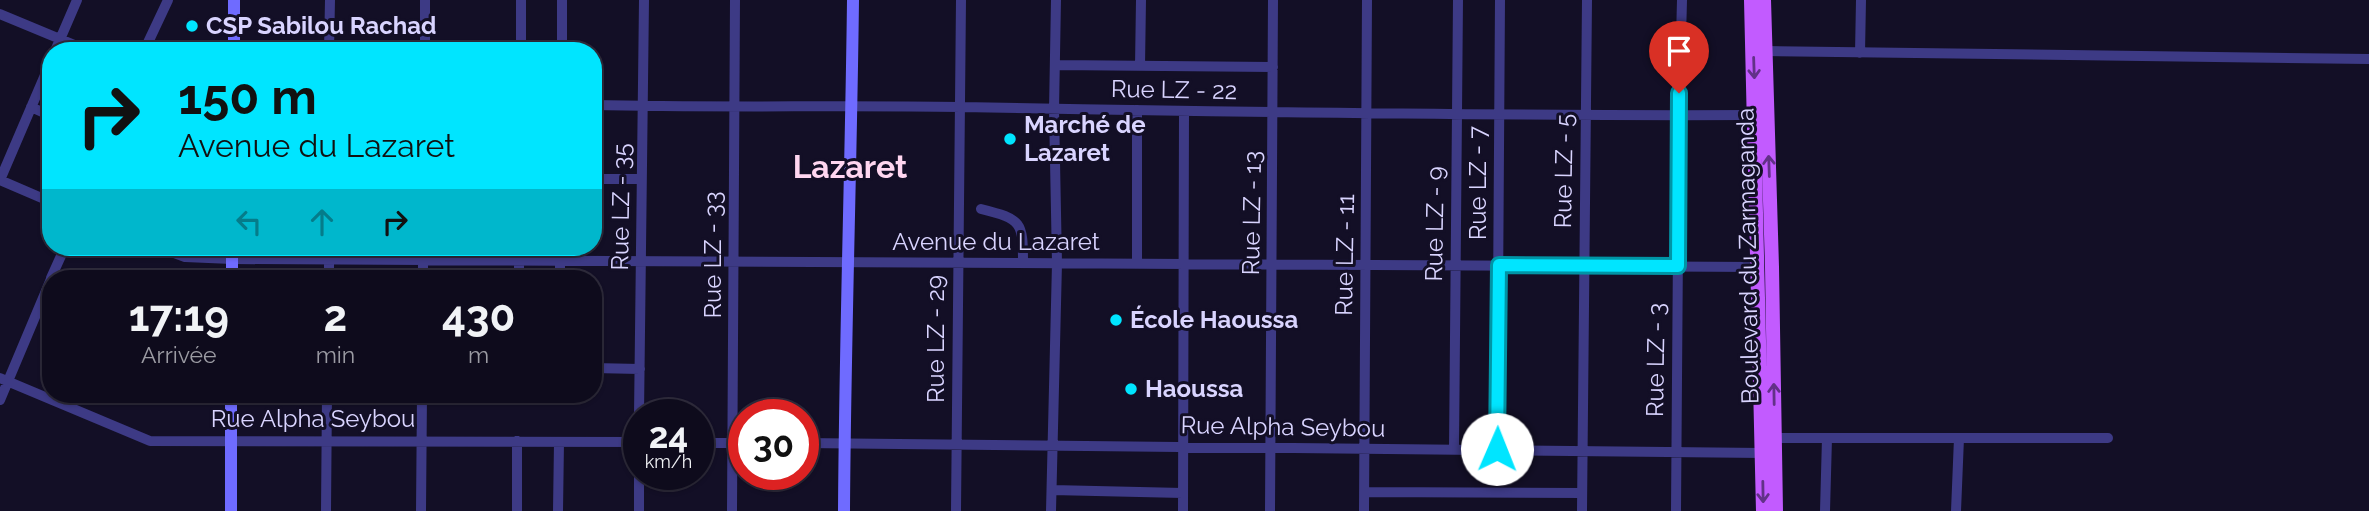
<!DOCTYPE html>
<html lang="fr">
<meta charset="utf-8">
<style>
:root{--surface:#0e0b1c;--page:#171425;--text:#f1f3f6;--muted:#9b9ba3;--line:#2e2b3b}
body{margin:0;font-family:Raleway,sans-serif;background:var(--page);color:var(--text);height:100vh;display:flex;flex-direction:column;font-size:26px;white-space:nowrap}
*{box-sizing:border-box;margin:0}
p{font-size:23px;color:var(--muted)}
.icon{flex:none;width:38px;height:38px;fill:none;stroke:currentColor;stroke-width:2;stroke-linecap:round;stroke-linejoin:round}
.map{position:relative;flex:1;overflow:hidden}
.side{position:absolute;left:42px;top:270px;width:560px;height:133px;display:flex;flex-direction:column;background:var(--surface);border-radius:28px;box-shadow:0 2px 5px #0004,0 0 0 2px var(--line)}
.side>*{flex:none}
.guide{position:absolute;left:42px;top:42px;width:560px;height:214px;border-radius:28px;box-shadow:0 2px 5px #0004,0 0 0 2px var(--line);background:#00e5ff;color:#111;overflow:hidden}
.speed{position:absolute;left:623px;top:399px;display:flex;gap:14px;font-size:35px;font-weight:700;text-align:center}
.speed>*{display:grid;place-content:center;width:91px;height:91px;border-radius:50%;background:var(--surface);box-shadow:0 2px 5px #0004,0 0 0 2px var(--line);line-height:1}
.speed small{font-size:18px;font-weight:400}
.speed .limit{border:10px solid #d22;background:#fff;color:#111}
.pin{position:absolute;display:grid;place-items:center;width:60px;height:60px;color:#fff;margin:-72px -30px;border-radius:50% 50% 50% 0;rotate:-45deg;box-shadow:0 0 7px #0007}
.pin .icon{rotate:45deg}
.me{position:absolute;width:77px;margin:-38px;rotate:1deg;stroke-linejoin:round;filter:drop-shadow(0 0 5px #0008)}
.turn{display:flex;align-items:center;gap:24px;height:147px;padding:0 21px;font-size:32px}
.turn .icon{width:91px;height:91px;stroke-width:2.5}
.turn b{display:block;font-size:49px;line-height:60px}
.lanes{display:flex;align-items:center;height:66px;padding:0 21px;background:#0003;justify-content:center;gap:35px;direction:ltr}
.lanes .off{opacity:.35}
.eta{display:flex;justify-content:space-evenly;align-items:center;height:119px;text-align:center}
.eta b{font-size:42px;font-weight:700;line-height:49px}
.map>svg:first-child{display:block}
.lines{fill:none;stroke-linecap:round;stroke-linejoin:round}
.street{stroke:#3d3a85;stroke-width:10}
.secondary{stroke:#6f6bff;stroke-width:12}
.primary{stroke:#c25bff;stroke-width:14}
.oneway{stroke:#623188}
.route-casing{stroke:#0095a6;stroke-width:18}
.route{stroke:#00e5ff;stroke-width:12}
.poi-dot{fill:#00e5ff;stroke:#130f26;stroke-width:2.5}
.labels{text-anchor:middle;stroke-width:6;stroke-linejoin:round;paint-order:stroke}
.poi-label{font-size:24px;font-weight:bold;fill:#d9d4ff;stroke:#130f26;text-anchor:start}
.street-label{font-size:24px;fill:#d9d4ff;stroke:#130f26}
.district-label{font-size:32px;font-weight:bold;fill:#ffd6f0;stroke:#130f26}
</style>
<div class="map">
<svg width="2369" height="511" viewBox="0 0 2369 511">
<rect width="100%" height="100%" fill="#130f26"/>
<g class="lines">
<path class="street" d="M 0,14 L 89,51
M 55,51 L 77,0
M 144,51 L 168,0
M 329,51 L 330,0
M 425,51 L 425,0
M 521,51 L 521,0
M 562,51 L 562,0
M 1766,51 L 2369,59
M 1860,53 L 1861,0
M 51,61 L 0,180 L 51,202
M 1056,65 L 1273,67
M 1140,66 L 1141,0
M 593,105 C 716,108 838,105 961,107 C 1226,112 1490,116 1755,115
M 31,107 L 51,116
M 593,179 L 641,179
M 981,209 C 1022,219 1023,222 1023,263
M 158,247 L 185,257 L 232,259 L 1759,267
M 560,261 L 560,278
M 1137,264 L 1137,110
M 51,278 L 65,247
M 329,278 L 329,247
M 423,278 L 423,247
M 519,278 L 519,260
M 593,368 L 640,369
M 0,378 L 150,441 L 639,442
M 0,400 L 51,279
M 639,415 L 644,0
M 1775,438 L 2108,438
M 698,443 L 744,443
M 803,443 L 1763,453
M 1454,449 L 1458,0
M 1497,449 L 1500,0
M 1052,490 L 1183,493
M 1364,492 L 1582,493
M 326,511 L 327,394
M 421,511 L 422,394
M 517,511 L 517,441
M 558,511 L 559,442
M 639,511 L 639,474
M 732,511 L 735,0
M 956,511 L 961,0
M 1051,511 L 1057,263 L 1054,110 L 1056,0
M 1183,511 L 1184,111
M 1270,511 L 1273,0
M 1364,511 L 1367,0
M 1582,511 L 1587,0
M 1676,511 L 1679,116 L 1682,0
M 1825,511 L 1827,438
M 1956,511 L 1959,438"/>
<path class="secondary" d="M 234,51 L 234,0
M 232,278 L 232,247
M 231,511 L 231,394
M 844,511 C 845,341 851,170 853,0"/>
<path class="primary" d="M 1751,0 L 1763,511
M 1764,0 L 1772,267 L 1776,511"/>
</g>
<defs><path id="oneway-shaft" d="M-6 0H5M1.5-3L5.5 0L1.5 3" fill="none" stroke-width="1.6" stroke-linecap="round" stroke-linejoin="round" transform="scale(1.75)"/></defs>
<g class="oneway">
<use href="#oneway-shaft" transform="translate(1754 68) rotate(88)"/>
<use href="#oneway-shaft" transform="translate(1769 166) rotate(-92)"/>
<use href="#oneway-shaft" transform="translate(1774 394) rotate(-91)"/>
<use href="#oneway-shaft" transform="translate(1763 492) rotate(89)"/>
</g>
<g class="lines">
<g class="route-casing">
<path id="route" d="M 1497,449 L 1499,265 L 1678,266 L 1679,93"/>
</g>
<use href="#route" class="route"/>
</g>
<g class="poi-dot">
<circle cx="192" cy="26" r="7"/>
<circle cx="1010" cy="139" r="7"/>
<circle cx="1116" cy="320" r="7"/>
<circle cx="1131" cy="389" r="7"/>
</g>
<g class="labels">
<g class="poi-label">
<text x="206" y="34">CSP Sabilou Rachad</text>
<text x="1024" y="133">Marché de<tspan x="1024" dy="28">Lazaret</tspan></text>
<text x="1130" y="328">École Haoussa</text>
<text x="1145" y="397">Haoussa</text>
</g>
<g class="street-label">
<text transform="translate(1174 90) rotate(1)" y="8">Rue LZ - 22</text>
<text transform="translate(1564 171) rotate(-89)" y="8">Rue LZ - 5</text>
<text transform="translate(1478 183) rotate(-90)" y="8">Rue LZ - 7</text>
<text transform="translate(621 207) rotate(-89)" y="8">Rue LZ - 35</text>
<text transform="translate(1252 213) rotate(-89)" y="8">Rue LZ - 13</text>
<text transform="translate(1435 224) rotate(-89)" y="8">Rue LZ - 9</text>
<text x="996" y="250">Avenue du Lazaret</text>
<text transform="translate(713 255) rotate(-90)" y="8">Rue LZ - 33</text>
<text transform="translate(1345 255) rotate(-89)" y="8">Rue LZ - 11</text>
<text transform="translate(1748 256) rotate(-91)" y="8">Boulevard du Zarmaganda</text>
<text transform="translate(936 339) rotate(-90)" y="8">Rue LZ - 29</text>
<text transform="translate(1656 360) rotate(-89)" y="8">Rue LZ - 3</text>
<text x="313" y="427">Rue Alpha Seybou</text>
<text transform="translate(1283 427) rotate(1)" y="8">Rue Alpha Seybou</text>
</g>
<g class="district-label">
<text x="850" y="178">Lazaret</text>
</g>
</g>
</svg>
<div class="speed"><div>24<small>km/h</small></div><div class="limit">30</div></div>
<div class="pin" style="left:1679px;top:93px;background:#d93025"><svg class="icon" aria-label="arrive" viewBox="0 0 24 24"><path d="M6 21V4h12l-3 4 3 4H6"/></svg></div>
<svg class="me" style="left:1497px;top:449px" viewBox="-20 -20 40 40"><circle r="19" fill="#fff"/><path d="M0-13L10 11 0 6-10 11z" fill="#00e5ff"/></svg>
<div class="guide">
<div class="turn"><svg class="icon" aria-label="right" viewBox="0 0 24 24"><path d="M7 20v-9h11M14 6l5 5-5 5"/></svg><div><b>150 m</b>Avenue du Lazaret</div></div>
<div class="lanes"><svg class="icon off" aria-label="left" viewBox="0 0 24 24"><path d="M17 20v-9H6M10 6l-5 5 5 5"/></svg><svg class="icon off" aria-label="ahead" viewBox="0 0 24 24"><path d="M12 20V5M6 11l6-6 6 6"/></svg><svg class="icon" aria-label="right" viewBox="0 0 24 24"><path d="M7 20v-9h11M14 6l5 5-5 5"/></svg></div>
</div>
<section class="side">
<div class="eta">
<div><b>17:19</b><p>Arrivée</p></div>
<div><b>2</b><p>min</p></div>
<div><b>430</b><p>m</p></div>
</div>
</section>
</div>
